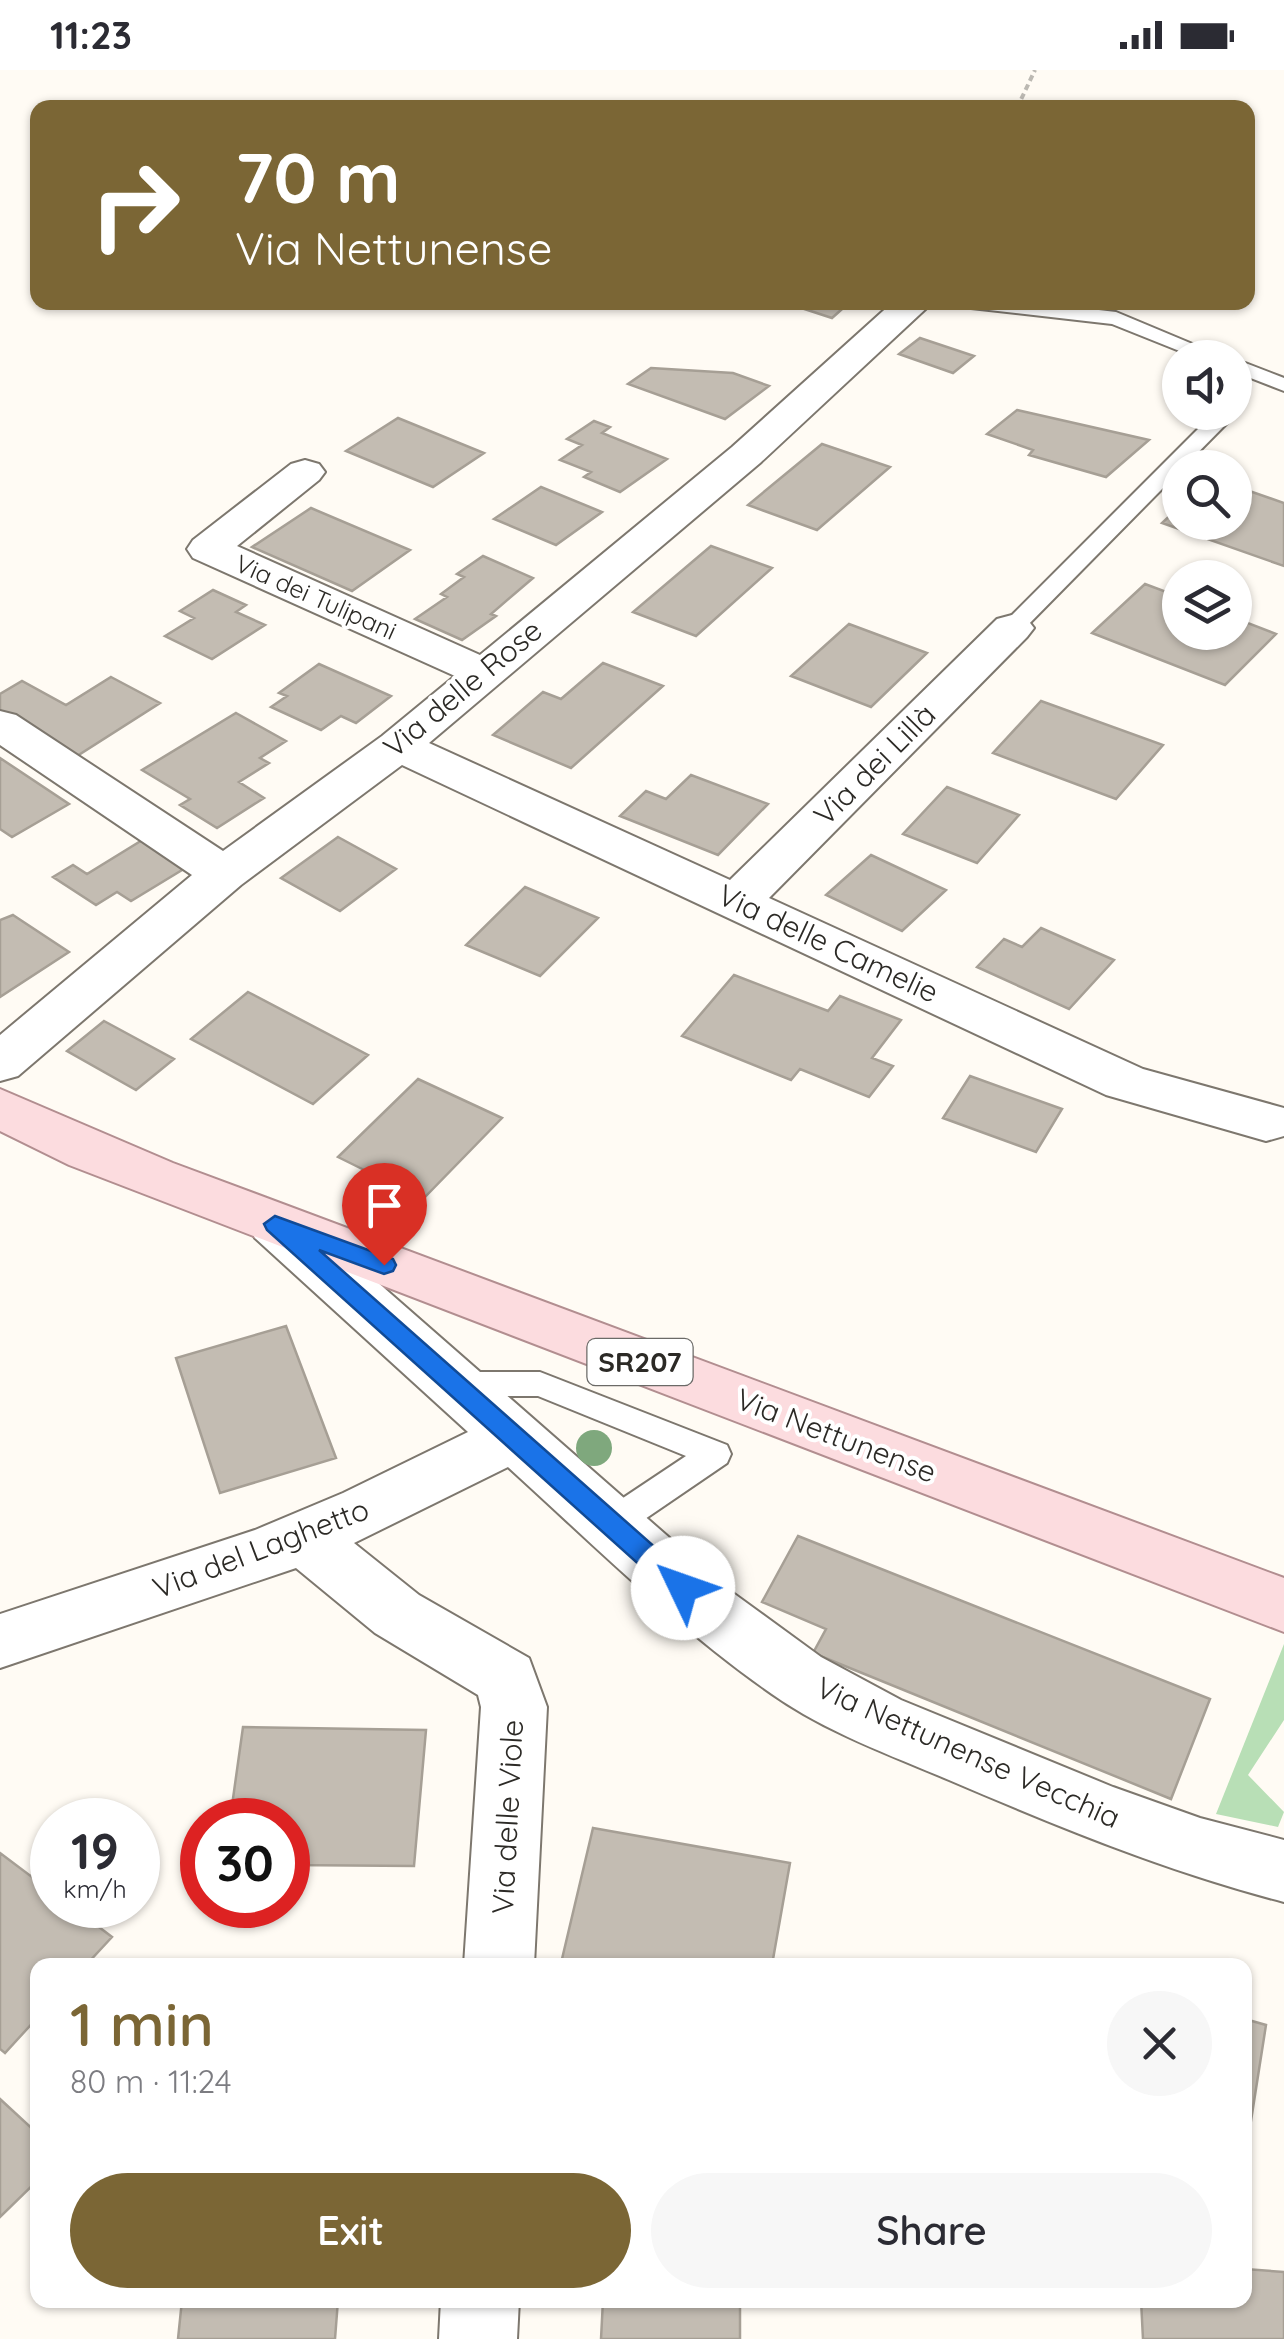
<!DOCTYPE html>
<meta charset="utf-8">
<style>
:root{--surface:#fff;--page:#f7f7f7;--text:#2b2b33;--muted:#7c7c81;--accent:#7b6635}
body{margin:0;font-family:Quicksand,sans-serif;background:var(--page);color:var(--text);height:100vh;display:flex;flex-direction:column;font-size:38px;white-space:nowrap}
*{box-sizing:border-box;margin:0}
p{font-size:32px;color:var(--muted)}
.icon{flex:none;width:55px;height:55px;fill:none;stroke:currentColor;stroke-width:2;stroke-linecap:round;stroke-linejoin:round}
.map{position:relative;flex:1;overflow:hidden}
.drawer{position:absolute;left:30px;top:1888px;width:1222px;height:350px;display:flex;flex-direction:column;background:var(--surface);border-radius:20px;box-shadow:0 2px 8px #0004}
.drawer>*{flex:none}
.hud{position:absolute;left:30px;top:30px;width:1225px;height:210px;border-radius:20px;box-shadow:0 2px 8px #0004;background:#7b6635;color:#fff;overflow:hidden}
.fabs{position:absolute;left:1162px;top:270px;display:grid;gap:20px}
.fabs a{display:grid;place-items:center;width:90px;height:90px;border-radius:50%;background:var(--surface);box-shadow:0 2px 8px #0004;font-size:50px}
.speed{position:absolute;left:30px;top:1728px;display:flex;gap:20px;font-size:50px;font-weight:700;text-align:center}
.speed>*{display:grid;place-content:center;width:130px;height:130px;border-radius:50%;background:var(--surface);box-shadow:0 2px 8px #0004;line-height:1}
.speed small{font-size:25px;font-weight:400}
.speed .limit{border:15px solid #d22;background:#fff;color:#111}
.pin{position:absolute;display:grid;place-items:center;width:85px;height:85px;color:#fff;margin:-102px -42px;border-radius:50% 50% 50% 0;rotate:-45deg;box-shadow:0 0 10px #0007}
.pin .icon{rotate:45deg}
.me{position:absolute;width:110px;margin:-55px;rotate:312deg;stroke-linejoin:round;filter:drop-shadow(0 0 8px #0008)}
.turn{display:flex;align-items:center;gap:35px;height:210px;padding:0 40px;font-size:45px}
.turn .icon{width:130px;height:130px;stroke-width:2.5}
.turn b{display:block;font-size:70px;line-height:85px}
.round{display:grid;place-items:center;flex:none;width:105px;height:105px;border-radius:52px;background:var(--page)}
.headline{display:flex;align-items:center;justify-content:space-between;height:170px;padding:0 40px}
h1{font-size:60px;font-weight:600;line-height:75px;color:var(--accent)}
.action{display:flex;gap:20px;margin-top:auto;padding:20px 40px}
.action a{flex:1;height:115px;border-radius:60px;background:var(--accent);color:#fff;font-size:40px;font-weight:600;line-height:115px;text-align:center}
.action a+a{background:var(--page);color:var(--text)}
.status{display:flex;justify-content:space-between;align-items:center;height:70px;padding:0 50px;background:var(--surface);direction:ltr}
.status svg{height:28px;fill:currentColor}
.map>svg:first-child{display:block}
.green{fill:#b8dfb6}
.building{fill:#c3bcb2;stroke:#a69f95;stroke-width:2.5}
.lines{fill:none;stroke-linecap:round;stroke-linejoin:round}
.service-casing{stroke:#7d776e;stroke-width:4}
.minor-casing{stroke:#7d776e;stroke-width:4}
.primary-casing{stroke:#b28e90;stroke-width:4}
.path{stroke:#bcb9b3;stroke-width:4;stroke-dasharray:6 4;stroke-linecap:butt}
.service{fill:#fff;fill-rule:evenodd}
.minor{fill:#fff;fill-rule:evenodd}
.primary{fill:#fcdcdf;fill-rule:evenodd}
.tree{fill:#7fa87d}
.route{fill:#1a73e8;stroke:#114b97;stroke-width:2.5}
.labels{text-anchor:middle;stroke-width:8;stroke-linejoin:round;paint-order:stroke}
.far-street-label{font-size:25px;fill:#2c2a26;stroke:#fff}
.shield{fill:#fff;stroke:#6b6a67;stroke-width:2.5}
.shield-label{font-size:28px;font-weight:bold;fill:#2c2a26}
.street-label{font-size:30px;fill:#2c2a26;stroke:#fff}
</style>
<div class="status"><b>11:23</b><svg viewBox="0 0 49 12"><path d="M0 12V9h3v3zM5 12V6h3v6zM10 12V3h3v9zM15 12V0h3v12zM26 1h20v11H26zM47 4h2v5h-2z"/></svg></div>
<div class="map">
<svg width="1284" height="2269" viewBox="0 0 1284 2269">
<rect width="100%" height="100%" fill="#fffbf4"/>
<path class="green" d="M 1284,1574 L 1284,1650 L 1248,1705 L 1284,1742 L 1278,1757 L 1216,1744 Z"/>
<path class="building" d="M 783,232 L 850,232 L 832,248 Z
M 920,268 L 974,286 L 953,303 L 899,284 Z
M 651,298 L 733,303 L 769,316 L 725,349 L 628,314 Z
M 1017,340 L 1149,370 L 1106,407 L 1029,385 L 1033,380 L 987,364 Z
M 398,348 L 484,383 L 433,417 L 346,381 Z
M 594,351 L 610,357 L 602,363 L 667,389 L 620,422 L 584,407 L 591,402 L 560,390 L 582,375 L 567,369 Z
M 822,374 L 890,397 L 817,460 L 748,435 Z
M 1235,416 L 1284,433 L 1284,496 L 1162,453 L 1180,436 L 1180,452 L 1235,452 Z
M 541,417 L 602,442 L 556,475 L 494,449 Z
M 311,438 L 410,480 L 352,521 L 252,477 Z
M 711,476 L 772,498 L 696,566 L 633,542 Z
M 483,486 L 533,508 L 491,544 L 496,546 L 462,570 L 415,549 L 447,527 L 441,524 L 464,507 L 457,504 Z
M 1145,514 L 1180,527 L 1180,562 L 1235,562 L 1235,548 L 1276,564 L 1225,615 L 1092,563 Z
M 213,520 L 246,535 L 236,542 L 265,555 L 212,589 L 165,566 L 194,548 L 180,541 Z
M 849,554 L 927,583 L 871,637 L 791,606 Z
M 603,593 L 663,616 L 571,698 L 493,665 L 543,622 L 561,629 Z
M 319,594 L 391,626 L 356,653 L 341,646 L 321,660 L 271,637 L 287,626 L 279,623 Z
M 111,607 L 160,633 L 77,686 L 0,643 L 0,624 L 22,611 L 66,635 Z
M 1041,631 L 1163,675 L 1116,729 L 993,683 Z
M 236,643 L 286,671 L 260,688 L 269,693 L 239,712 L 264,728 L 217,758 L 180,735 L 190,729 L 142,700 Z
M 0,688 L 69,734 L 12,767 L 0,759 Z
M 691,705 L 768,734 L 718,785 L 620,746 L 646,721 L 666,729 Z
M 947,717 L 1019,745 L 977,793 L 903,764 Z
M 338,767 L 396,799 L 340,841 L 281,808 Z
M 144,769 L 187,797 L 131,831 L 117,822 L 96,835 L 53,807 L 73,795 L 87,804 Z
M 871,785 L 946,820 L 902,861 L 826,825 Z
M 525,817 L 598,848 L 540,906 L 466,875 Z
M 13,845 L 69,882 L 0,927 L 0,850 Z
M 1041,858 L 1114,890 L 1069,939 L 977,897 L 1004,869 L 1022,877 Z
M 734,905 L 828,941 L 840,926 L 901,950 L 872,988 L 893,996 L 869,1027 L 800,999 L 791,1010 L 682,966 Z
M 248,922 L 368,985 L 313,1034 L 191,969 Z
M 104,951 L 174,989 L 136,1020 L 67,981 Z
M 970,1006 L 1062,1039 L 1036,1082 L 943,1048 Z
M 418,1009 L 502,1048 L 423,1129 L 338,1087 Z
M 286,1256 L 336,1388 L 220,1423 L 176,1288 Z
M 798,1466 L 1210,1629 L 1171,1729 L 813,1583 L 826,1559 L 762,1532 Z
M 243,1657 L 426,1660 L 414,1796 L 288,1795 L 288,1750 L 230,1750 Z
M 593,1758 L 790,1793 L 772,1895 L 596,1895 L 562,1889 Z
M 0,1783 L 52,1822 L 52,1835 L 70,1835 L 112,1867 L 86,1895 L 38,1895 L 38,1947 L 5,1983 L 0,1979 Z
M 1245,1949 L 1266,1955 L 1245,2089 Z
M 0,2029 L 38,2064 L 38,2110 L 0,2147 Z
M 1245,2199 L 1284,2202 L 1284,2269 L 1143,2269 L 1141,2230 L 1245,2230 Z
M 182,2230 L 338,2230 L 335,2269 L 178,2269 Z
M 603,2230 L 740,2230 L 740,2269 L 601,2269 Z"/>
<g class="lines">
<g class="service-casing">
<path id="service" d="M 961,232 L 1030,232 L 1116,242 L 1226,288 L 1197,288 L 1112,254 L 971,238 Z
M 1235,289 L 1284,308 L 1284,321 L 1235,302 Z
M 1235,338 L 1238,342 L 1234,346 L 1020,563 L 1004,563 L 1000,558 L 1004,553 L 1215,342 L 1235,342 Z
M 455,1302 L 540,1302 L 727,1375 L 731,1384 L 727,1393 L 623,1464 L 611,1468 L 599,1464 L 594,1454 L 599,1444 L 686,1386 L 538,1326 L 455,1326 L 444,1323 L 439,1314 L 444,1305 Z"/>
</g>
<g class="minor-casing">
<path id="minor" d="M 893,232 L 933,232 L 760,393 L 429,673 L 730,810 L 997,549 L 1012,545 L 1027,549 L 1034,558 L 1027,567 L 769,828 L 1143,999 L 1284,1038 L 1284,1066 L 1266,1071 L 1106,1025 L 402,695 L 241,815 L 18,1006 L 0,1011 L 0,965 L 192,805 L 0,675 L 0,641 L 16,645 L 223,781 L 382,666 L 455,606 L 193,488 L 187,479 L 193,470 L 291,394 L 305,390 L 319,394 L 325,402 L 319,410 L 237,476 L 480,585 L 732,377 Z
M 275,1134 L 295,1140 L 729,1520 L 821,1587 L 901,1630 L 1113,1717 L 1200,1748 L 1284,1770 L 1284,1832 C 1168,1802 1059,1757 949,1710 C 890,1685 826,1662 772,1624 C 677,1558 594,1475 508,1397 L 354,1473 L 419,1525 L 529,1588 L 547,1637 L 534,1895 L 464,1895 L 481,1637 L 478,1625 L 375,1563 L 296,1498 L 0,1598 L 0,1544 L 255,1460 L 343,1423 L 468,1362 L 255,1168 L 247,1154 L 255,1140 Z
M 441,2230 L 519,2230 L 517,2269 L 439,2269 Z"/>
</g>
<g class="primary-casing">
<path id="primary" d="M 0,1019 L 173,1093 L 1284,1508 L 1284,1562 L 69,1095 L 0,1061 Z"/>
</g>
<path class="path" d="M 1017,38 L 1035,0"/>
<use href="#service" class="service"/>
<use href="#minor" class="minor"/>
<use href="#primary" class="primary"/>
</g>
<circle class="tree" cx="594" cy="1378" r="18"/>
<path class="route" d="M 275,1146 L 393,1189 L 396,1195 L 393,1201 L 384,1204 L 319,1180 L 692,1510 L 696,1518 L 692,1526 L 683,1529 L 674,1526 L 267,1160 L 264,1154 Z"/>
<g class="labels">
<g class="far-street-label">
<text transform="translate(316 527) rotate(24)" y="9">Via dei Tulipani</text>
</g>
<rect class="shield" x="587.5" y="1269" width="105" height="46" rx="8"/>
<g class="shield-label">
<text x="640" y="1302">SR207</text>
</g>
<g class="street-label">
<text transform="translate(463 619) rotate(-40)" y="10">Via delle Rose</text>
<text transform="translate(875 695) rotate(-45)" y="10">Via dei Lillà</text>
<text transform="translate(828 874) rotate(25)" y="10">Via delle Camelie</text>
<text transform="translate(836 1366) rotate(21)" y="10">Via Nettunense</text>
<text transform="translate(261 1479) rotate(-21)" y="10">Via del Laghetto</text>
<text transform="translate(968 1683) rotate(24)" y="10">Via Nettunense Vecchia</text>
<text transform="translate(508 1747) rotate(-87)" y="10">Via delle Viole</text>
</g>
</g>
</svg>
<div class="fabs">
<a><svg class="icon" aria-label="sound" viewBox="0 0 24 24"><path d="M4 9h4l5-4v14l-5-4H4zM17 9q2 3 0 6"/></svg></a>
<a><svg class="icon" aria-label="search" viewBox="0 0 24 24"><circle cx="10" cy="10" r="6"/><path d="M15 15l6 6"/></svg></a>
<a><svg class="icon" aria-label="layers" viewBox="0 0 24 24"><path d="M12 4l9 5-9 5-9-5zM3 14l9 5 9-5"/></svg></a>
</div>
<div class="speed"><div>19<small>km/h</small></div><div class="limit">30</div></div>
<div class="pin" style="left:384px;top:1195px;background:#d93025"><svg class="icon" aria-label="arrive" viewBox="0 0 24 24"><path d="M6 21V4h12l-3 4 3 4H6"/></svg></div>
<svg class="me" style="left:683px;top:1518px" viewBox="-20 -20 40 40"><circle r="19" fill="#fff"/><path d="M0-13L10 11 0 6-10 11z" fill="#1a73e8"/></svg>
<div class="hud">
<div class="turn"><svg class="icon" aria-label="right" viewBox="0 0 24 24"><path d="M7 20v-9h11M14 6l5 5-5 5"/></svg><div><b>70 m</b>Via Nettunense</div></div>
</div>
<section class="drawer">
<div class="headline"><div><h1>1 min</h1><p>80 m · 11:24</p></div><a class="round"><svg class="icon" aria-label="close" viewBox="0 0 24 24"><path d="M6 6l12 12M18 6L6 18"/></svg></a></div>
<div class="action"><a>Exit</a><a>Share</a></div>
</section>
</div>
